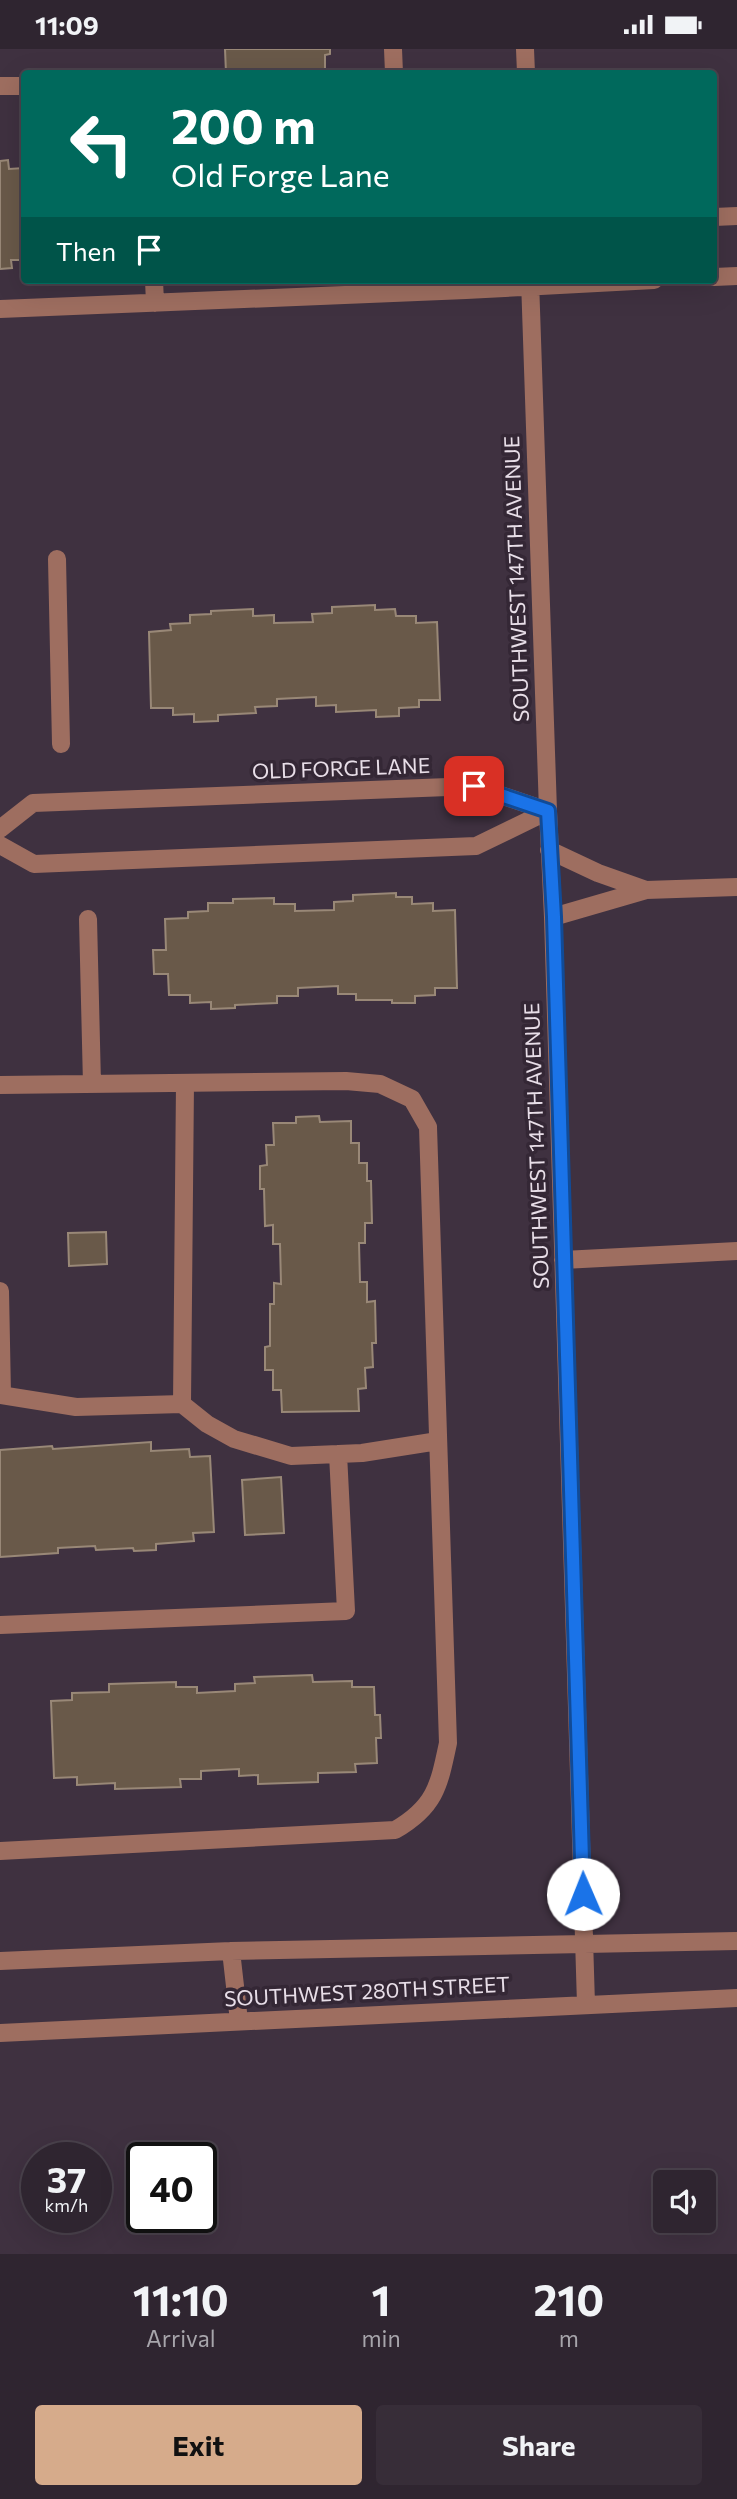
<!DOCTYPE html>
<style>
:root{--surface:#2f2530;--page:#372d38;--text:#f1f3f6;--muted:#a7a5ab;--line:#4a424c;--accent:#d6ab8b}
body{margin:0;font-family:Commissioner,sans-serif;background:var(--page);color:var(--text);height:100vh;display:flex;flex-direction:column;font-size:26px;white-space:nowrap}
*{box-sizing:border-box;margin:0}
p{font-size:23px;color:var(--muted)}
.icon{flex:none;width:38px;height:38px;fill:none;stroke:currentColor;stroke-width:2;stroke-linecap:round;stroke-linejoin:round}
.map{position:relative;height:2205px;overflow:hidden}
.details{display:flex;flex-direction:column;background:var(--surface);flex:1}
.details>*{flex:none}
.top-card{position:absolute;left:21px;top:21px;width:696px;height:214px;border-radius:7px;box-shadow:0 7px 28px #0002,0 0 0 2px var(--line);background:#00695c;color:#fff;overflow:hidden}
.fabs{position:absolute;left:653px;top:2121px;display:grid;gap:14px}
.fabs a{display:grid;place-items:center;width:63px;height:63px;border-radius:7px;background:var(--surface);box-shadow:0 7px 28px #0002,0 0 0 2px var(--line);font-size:35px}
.speed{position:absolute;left:21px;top:2093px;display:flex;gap:14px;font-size:35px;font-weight:700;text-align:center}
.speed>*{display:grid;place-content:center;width:91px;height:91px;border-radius:50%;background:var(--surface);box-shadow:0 7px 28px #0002,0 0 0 2px var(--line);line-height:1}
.speed small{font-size:18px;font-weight:400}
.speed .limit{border:4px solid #111;border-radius:10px;background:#fff;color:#111}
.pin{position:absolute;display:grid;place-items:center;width:60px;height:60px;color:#fff;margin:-30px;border-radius:14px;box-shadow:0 4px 10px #0006}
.me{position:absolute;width:77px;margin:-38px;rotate:359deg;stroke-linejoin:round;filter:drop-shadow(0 0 5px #0008)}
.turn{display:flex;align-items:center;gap:24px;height:147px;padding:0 35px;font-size:32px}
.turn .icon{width:91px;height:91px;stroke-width:2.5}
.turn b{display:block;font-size:49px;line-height:60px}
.then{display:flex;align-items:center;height:66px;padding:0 35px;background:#0003;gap:14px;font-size:26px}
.eta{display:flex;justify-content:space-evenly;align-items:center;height:119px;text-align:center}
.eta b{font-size:42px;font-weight:700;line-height:49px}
.action{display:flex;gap:14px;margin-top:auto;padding:14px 35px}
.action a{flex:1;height:80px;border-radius:7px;background:var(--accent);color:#111;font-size:28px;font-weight:700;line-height:80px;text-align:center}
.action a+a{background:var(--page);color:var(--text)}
.status{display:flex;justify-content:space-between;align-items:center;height:49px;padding:0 35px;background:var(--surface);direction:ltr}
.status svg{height:19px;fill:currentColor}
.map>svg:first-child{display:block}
.building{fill:#695949;stroke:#987;stroke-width:2}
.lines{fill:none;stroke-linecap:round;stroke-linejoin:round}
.minor{stroke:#9e6e60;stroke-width:18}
.route-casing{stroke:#114b97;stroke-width:18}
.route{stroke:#1a73e8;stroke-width:12}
.labels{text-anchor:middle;stroke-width:7;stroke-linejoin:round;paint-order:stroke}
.street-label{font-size:21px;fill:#e8dee8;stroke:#342735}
</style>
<div class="status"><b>11:09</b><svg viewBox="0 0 49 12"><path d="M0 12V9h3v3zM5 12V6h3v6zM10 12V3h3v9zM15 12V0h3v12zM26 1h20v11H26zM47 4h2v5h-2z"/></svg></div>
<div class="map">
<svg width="737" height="2205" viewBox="0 0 737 2205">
<rect width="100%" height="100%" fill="#3f3140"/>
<path class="building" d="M 225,0 L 330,0 L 330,5 L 325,6 L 325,24 L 226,24 Z
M 8,111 L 9,120 L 24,119 L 24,211 L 11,211 L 12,219 L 0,220 L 0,112 Z
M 375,556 L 375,561 L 395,560 L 396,567 L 416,567 L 416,574 L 437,573 L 440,651 L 419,651 L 419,658 L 399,659 L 399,667 L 376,668 L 376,661 L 336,663 L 336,656 L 316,657 L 316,648 L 277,650 L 277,657 L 255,658 L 256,664 L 218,666 L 218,672 L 194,673 L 194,665 L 173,666 L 173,659 L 151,659 L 149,583 L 171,581 L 170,575 L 190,574 L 190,566 L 211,565 L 211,562 L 253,560 L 253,567 L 274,566 L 274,574 L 313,573 L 312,565 L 332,564 L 332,558 Z
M 396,844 L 396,848 L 412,848 L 412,855 L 433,854 L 433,862 L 455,861 L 457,939 L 435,939 L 435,946 L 415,947 L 415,954 L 392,954 L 392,951 L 356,951 L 356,945 L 338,945 L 338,937 L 298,939 L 298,947 L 277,947 L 277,954 L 235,956 L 235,959 L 211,960 L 211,953 L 190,954 L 190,946 L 169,946 L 168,925 L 154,925 L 153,901 L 166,901 L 165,870 L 188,869 L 188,863 L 208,862 L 208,854 L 233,854 L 233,850 L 274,849 L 274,855 L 295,855 L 295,862 L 334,861 L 334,853 L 353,852 L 353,846 Z
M 319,1067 L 320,1073 L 351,1072 L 351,1094 L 359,1094 L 359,1114 L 367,1114 L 367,1132 L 371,1132 L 372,1174 L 365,1174 L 365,1194 L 359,1194 L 360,1233 L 367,1233 L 367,1253 L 375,1252 L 376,1294 L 372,1294 L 373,1318 L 365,1319 L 366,1339 L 358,1340 L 359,1362 L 282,1363 L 281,1341 L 273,1341 L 273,1321 L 265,1321 L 265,1298 L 270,1297 L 270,1255 L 274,1255 L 274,1234 L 281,1235 L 280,1195 L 273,1195 L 273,1176 L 265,1177 L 264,1140 L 260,1140 L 260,1117 L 267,1116 L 266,1096 L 274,1096 L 273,1074 L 296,1074 L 296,1068 Z
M 106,1183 L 107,1215 L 69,1217 L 68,1184 Z
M 151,1393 L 151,1402 L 189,1400 L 190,1408 L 210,1407 L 214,1483 L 193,1484 L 194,1492 L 156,1495 L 156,1501 L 134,1502 L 133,1499 L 96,1501 L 95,1497 L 58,1499 L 58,1504 L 0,1508 L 0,1401 L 52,1397 L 53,1400 Z
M 281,1428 L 284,1484 L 245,1486 L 242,1431 Z
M 312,1626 L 313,1633 L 352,1632 L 352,1638 L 374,1638 L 375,1666 L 380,1666 L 381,1689 L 376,1689 L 377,1714 L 355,1715 L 356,1723 L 318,1724 L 318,1733 L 258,1735 L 258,1726 L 239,1727 L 239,1720 L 201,1722 L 201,1730 L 180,1730 L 181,1738 L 115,1740 L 115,1734 L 77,1736 L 77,1728 L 54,1729 L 51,1652 L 72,1651 L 72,1644 L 109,1643 L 109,1635 L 176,1633 L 176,1638 L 197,1638 L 197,1644 L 235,1642 L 235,1635 L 255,1634 L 254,1628 Z"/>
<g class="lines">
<path class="minor" d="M 393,0 L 394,24
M 525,0 L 526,24
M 0,37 L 24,37
M 714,168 L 737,167
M 714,228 L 737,227
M 154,231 L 155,254
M 530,231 L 548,762 L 553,868 L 586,1955
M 0,260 L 466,241 L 654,231
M 57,510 L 61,695
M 0,780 L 33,754 L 474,737 L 548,762
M 0,796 L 34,815 L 476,797 L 548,762
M 549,801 L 598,824 L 646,841
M 553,868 L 646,841 L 737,838
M 88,870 L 92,1035
M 0,1036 L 346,1032 L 380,1035 L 412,1050 L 428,1078 L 448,1694 C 439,1737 435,1758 395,1781 L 0,1802
M 563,1211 L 737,1202
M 0,1242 L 2,1346
M 0,1346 L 76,1358 L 182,1355 L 207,1375 L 234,1390 L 291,1407 L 362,1404 L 438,1392
M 182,1355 L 185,1034
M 0,1576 L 346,1562 L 338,1405
M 231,1902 L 239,1972
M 0,1912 L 231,1902 L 737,1892
M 0,1984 L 737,1949"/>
</g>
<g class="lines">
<g class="route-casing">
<path id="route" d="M 474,737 L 548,762 L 554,868 L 583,1845"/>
</g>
<use href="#route" class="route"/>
</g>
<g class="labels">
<g class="street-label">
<text transform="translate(517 530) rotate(-92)" y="7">SOUTHWEST 147TH AVENUE</text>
<text transform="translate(341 720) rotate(-2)" y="7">OLD FORGE LANE</text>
<text transform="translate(537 1097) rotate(-92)" y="7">SOUTHWEST 147TH AVENUE</text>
<text transform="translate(367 1943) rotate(-3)" y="7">SOUTHWEST 280TH STREET</text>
</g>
</g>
</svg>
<div class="fabs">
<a><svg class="icon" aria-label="sound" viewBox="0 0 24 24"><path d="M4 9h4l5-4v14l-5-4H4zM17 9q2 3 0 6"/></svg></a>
</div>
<div class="speed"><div>37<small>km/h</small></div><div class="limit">40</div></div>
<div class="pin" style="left:474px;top:737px;background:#d93025"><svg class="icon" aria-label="arrive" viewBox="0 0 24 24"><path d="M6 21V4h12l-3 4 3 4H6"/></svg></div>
<svg class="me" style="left:583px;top:1845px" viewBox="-20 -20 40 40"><circle r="19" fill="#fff"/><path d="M0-13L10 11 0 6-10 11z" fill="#1a73e8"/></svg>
<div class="top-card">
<div class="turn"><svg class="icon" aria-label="left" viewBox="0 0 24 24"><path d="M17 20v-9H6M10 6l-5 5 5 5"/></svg><div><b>200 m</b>Old Forge Lane</div></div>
<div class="then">Then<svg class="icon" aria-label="arrive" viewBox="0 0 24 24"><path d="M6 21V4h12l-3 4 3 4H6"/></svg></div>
</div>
</div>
<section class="details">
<div class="eta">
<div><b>11:10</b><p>Arrival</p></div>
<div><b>1</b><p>min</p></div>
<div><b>210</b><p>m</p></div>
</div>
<div class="action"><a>Exit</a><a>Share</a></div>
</section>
